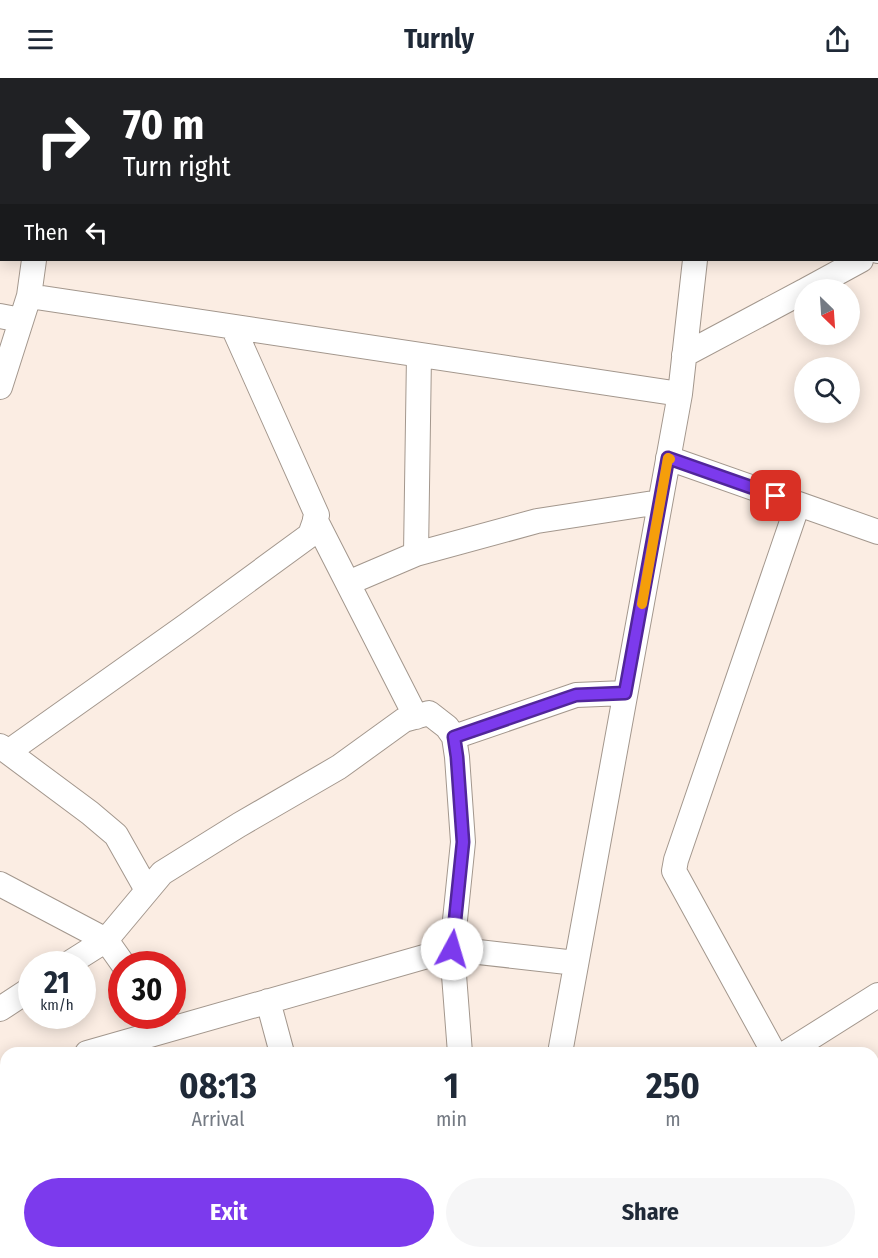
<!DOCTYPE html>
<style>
:root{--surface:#fff;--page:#f6f6f7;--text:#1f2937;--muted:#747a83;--accent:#7c3aed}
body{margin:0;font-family:"Fira Sans Condensed",sans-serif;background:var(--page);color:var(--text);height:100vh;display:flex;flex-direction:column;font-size:22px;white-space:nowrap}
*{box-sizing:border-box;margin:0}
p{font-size:20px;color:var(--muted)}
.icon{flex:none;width:33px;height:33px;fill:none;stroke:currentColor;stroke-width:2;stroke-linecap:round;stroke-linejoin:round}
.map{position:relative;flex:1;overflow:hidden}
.side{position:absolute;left:0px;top:969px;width:879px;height:212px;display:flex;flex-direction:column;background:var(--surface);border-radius:18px 18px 0 0;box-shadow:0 3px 15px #0003}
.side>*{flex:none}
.banner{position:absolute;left:0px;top:0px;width:879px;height:183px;box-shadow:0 3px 15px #0003;background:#202124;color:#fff;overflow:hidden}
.needle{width:39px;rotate:155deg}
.controls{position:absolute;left:794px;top:201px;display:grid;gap:12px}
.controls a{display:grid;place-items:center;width:66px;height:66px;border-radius:50%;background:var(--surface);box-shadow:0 3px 15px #0003;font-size:30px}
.speed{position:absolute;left:18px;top:873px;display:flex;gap:12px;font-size:30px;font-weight:700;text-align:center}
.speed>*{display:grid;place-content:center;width:78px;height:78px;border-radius:50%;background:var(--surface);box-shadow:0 3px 15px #0003;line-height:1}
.speed small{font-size:15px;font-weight:400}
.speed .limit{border:9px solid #d22;background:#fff;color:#111}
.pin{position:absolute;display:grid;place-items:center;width:51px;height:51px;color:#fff;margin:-26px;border-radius:12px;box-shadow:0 3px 9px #0006}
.me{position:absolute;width:66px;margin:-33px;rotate:6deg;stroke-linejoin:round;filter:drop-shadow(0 0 4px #0008)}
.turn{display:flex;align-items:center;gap:21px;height:126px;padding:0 24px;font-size:27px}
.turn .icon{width:78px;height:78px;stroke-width:2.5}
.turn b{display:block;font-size:42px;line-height:51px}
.then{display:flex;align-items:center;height:57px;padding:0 24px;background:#0003;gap:12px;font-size:22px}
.eta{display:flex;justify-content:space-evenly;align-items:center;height:102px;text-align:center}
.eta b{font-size:36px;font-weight:700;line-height:42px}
.cta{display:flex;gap:12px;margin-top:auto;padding:12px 24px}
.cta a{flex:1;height:69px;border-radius:36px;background:var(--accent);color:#fff;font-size:24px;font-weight:700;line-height:69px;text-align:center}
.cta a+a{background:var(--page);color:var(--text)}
header{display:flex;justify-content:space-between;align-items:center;height:78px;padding:0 24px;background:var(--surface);font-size:27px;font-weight:700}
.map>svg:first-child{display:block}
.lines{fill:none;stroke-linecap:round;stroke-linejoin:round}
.street-casing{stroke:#a3978d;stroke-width:26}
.street{stroke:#fff;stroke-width:24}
.route-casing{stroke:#51269a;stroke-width:15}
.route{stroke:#7c3aed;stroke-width:10}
.slow{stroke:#f59e0b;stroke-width:10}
</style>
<header><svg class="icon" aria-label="menu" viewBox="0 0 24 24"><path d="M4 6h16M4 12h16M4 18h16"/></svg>Turnly<svg class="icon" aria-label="share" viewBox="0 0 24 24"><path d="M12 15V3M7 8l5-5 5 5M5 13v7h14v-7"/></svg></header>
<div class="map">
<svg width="878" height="1180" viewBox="0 0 878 1180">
<rect width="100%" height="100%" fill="#fbede3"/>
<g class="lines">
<g class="street-casing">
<path id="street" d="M 822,0 L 823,2
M 60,2 L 60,0
M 714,2 L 714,0
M 855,2 L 858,0
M 878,70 L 878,71
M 878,173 L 878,172
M 806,212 L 861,182
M 29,218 L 680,316
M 0,238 L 21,242
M 684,277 L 804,213
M 0,309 L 29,218 L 34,182
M 668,380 L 878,454
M 315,441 L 416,639
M 416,476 L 419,277
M 348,505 L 416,476 L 537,443 L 660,424
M 454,659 L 576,617 L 625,615
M 0,668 L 90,735 L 116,757 L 147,812
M 8,674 L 187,547 L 310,457 L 317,437 L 233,249
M 0,806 L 106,862 L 123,886
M 68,886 L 106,862 L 162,795 L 239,747 L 339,689 L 404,642 L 429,635 L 447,649 L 454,659 L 457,679 L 463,764 L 452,871 L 460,975
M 268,923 L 282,975
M 0,931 L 32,910
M 87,975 L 452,871 L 576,885
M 560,975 L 680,316 L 695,182
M 774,975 L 674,793 L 676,782 L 798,426
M 786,975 L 878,917
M 0,1007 L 6,1011
M 251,1174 L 252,1180
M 549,1174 L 549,1180
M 399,1180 L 422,1174"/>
</g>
<use href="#street" class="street"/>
</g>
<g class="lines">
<g class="route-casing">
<path id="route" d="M 452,871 L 463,764 L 457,679 L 454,659 L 576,617 L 625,615 L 668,380 L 776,418"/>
</g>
<use href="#route" class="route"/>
<path class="slow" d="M 642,526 L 668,380 L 670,381"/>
</g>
</svg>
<div class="controls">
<a><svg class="needle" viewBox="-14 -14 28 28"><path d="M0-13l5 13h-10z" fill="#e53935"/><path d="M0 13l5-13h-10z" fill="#747a83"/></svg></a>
<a><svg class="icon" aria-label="search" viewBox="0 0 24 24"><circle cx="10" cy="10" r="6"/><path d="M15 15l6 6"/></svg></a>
</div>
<div class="speed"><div>21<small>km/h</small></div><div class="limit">30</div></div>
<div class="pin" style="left:776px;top:418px;background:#d93025"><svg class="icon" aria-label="arrive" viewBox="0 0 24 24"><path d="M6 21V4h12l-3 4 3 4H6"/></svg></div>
<svg class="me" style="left:452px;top:871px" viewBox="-20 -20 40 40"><circle r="19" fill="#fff"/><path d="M0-13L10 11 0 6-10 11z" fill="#7c3aed"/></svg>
<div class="banner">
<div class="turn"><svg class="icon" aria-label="right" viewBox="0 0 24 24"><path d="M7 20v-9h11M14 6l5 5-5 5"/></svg><div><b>70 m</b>Turn right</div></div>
<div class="then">Then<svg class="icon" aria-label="left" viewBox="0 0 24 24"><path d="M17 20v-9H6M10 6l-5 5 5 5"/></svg></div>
</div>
<section class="side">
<div class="eta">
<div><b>08:13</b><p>Arrival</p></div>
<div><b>1</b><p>min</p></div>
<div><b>250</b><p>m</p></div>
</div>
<div class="cta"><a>Exit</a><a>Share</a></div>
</section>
</div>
